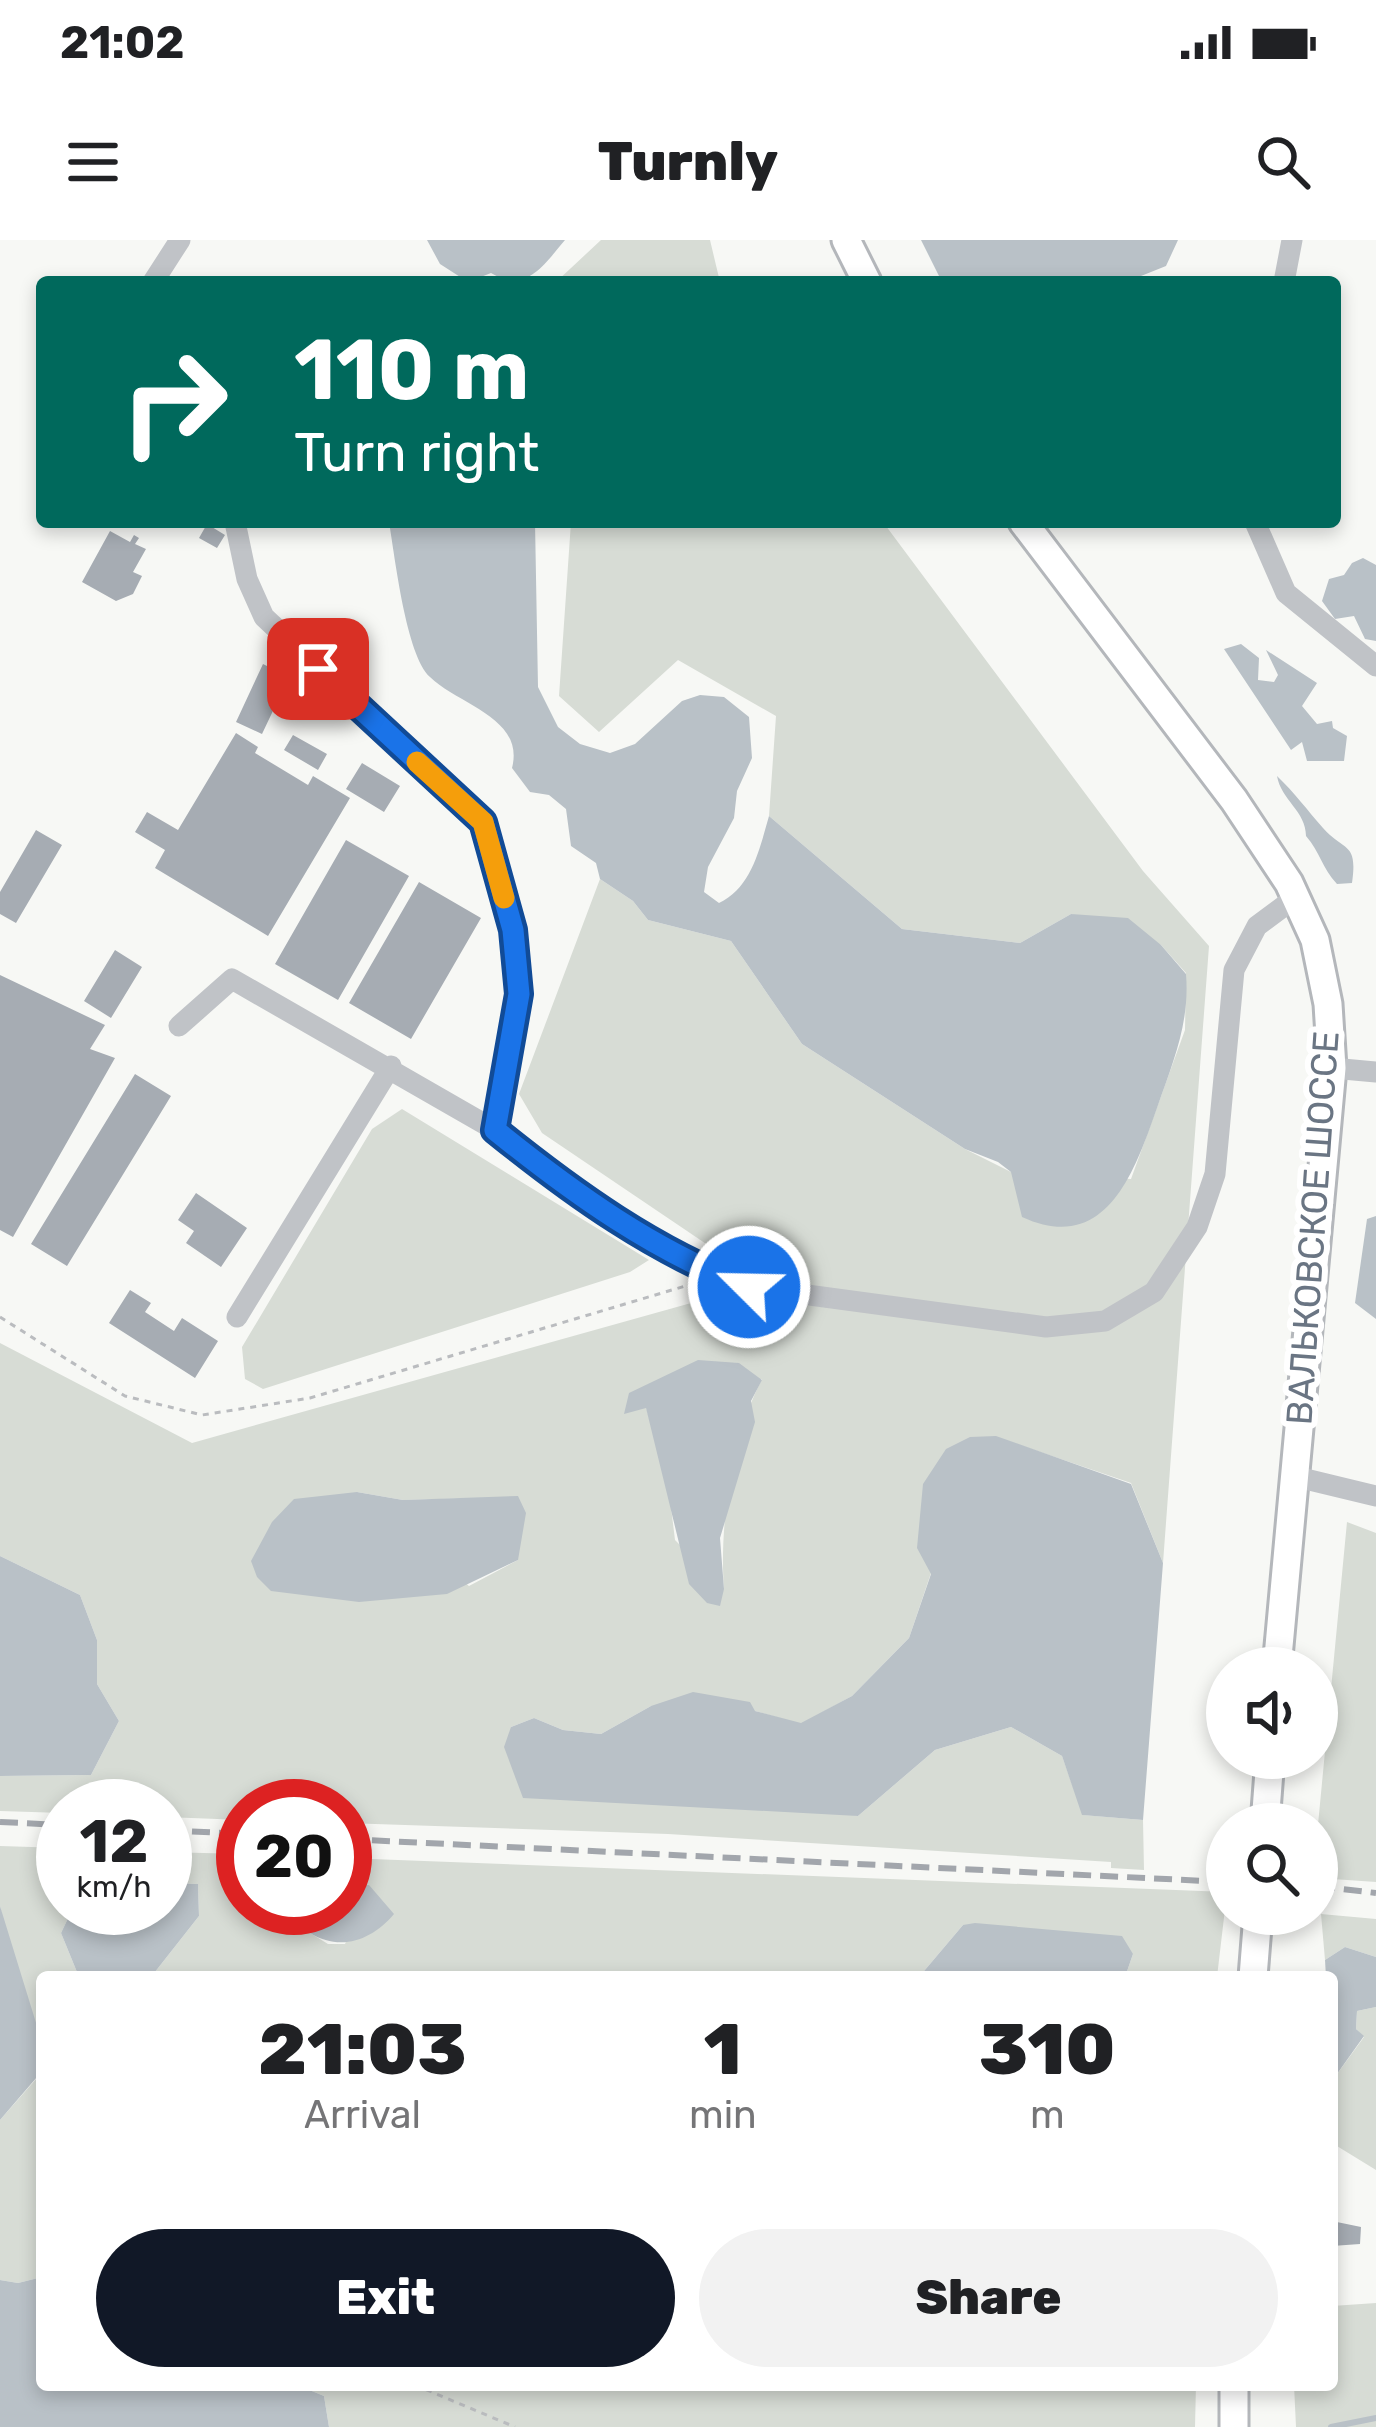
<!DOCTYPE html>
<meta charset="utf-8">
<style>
:root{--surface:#fff;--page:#f2f2f2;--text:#202124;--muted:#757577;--accent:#111827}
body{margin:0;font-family:Rubik,sans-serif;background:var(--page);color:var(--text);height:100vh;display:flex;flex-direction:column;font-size:45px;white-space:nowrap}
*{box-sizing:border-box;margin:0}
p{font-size:39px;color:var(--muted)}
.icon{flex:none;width:66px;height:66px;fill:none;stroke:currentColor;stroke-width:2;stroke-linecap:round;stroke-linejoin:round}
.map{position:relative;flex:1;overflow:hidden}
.side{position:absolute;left:36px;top:1731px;width:1302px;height:420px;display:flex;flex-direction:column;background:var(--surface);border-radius:12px;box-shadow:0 6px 18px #0003}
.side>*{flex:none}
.guide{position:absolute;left:36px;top:36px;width:1305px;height:252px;border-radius:12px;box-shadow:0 6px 18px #0003;background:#00695c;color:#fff;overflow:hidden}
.fabs{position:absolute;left:1206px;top:1407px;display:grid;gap:24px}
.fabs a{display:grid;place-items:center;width:132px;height:132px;border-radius:50%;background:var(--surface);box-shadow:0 6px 18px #0003;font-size:60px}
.speed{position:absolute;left:36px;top:1539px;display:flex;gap:24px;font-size:60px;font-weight:700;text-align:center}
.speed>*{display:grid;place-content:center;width:156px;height:156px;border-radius:50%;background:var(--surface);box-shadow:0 6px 18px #0003;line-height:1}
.speed small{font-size:30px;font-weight:400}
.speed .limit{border:18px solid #d22;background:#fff;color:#111}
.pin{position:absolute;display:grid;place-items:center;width:102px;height:102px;color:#fff;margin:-51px;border-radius:24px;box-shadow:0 6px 18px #0006}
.me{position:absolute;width:132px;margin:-66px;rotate:293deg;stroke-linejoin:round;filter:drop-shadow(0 0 9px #0008)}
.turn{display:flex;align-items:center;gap:42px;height:252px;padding:0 60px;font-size:54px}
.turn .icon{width:156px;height:156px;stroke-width:2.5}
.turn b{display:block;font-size:84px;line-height:102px}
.eta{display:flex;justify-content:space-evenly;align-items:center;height:204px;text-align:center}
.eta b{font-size:72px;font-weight:800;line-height:84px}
.button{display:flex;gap:24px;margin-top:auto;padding:24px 60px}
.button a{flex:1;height:138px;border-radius:72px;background:var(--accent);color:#fff;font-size:48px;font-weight:800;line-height:138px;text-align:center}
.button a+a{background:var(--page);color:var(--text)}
.status{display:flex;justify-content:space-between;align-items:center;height:84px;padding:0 60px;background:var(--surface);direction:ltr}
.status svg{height:33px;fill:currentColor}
header{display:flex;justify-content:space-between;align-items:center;height:156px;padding:0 60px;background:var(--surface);font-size:54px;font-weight:800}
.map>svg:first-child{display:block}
.green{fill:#d7dcd5;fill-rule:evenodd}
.water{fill:#b9c1c7}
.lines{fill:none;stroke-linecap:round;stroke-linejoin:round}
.stream{stroke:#b9c1c7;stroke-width:6}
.building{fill:#a6acb3}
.major-casing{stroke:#b4b7bb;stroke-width:33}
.path{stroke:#babcbf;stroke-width:3;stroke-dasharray:6 6;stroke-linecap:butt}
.minor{stroke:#c0c3c7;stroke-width:21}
.major{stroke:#fff;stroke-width:27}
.rail{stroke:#a2a6ac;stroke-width:6;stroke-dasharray:18 9;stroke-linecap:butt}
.route-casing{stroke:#114b97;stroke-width:30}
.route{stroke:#1a73e8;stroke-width:21}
.slow{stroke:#f59e0b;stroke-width:21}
.labels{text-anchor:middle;stroke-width:12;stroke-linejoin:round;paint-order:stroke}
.street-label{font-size:36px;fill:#6a7583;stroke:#fff}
</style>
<div class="status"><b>21:02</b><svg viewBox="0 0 49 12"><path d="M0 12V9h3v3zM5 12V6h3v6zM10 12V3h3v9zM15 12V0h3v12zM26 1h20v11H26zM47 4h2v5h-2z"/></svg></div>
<header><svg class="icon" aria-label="menu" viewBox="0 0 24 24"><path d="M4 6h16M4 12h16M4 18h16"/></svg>Turnly<svg class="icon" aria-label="search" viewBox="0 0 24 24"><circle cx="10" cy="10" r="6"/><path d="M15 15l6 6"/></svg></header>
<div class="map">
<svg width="1376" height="2187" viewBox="0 0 1376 2187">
<rect width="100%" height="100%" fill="#f7f8f5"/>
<path class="green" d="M 601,0 L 710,0 L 720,42 L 556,42 Z
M 571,282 L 883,282 L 1143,631 L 1209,706 L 1163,1323 L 1131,1243 L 996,1197 L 931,1333 L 909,1398 L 852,1456 L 801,1484 L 755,1471 L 651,1466 L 601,1494 L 563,1490 L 534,1478 L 511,1487 L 858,1576 L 935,1510 L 1011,1487 L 1062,1516 L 1083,1575 L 1143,1580 L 1144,1630 L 1111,1628 L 1111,1622 L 668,1594 L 345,1583 L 345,1566 L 243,1566 L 243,1580 L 165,1577 L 165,1566 L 63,1566 L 63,1573 L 0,1571 L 0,1536 L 91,1535 L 119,1481 L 97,1444 L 97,1400 L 80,1355 L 0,1316 L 0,1103 L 192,1203 L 709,1058 L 727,1018 L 542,893 L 519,854 L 600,639 L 633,661 L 648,680 L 731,701 L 802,804 L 965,909 L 1011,932 L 1131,939 L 1185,790 L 1186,733 L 1161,705 L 1071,674 L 1020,703 L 902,689 L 769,576 L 776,476 L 678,420 L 599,492 L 559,456 ZM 762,1139 C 732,1196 719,1285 724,1349 L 675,1300 L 669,1251 L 646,1167 L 624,1172 ZM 357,1252 L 403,1260 L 475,1258 L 518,1320 L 469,1346 Z
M 402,869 L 649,1020 L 630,1032 L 263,1149 L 245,1139 L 242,1107 L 372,889 Z
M 1347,1282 L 1376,1293 L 1376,1642 L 1318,1638 L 1317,1595 Z
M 0,1606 L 63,1608 L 63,1668 L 73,1668 L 61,1693 L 79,1737 L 42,1737 L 42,2037 L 18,2043 L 0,2040 L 0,1880 L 37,1838 L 0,1666 Z
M 165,1612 L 243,1614 L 243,1668 L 301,1668 L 310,1693 L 328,1704 L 345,1704 L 369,1646 L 345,1647 L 345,1618 L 1227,1652 L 1217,1737 L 1125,1737 L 1133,1714 L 963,1685 L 919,1737 L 151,1737 L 199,1676 L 198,1644 L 165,1643 Z
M 1321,1674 L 1376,1679 L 1376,1717 L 1345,1707 L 1325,1720 Z
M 1376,1767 L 1376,1930 L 1332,1903 L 1332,1841 L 1364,1797 L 1356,1789 L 1357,1771 Z
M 1376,2063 L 1376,2187 L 1296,2187 L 1294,2145 L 1332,2145 L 1332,2066 Z
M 297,2145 L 1196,2145 L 1195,2187 L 329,2187 L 324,2156 Z"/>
<path class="water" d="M 427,0 L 565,0 C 543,26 526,54 491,33 L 468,42 L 440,24 Z
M 921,0 L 1178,0 L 1166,26 L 1126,42 L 942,42 Z
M 389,282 L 535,282 L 538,447 L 558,487 L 580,504 L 610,513 L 635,504 L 682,461 L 700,455 L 724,457 L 749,477 L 752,518 L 737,551 L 734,578 L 708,627 L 704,652 L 719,663 C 752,648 760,607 769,576 L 902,689 L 1020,703 L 1071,674 L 1128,678 L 1161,705 L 1186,734 C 1190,783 1173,822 1157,868 C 1135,930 1107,1016 1022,977 L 1011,932 L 998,922 L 965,909 L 802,804 L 731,701 L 648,680 L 633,661 L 600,639 L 596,623 L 571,606 L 566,569 L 549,555 L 530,552 L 512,528 C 525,478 459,465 430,437 C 406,415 395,317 389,282 Z
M 1363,318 L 1376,325 L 1376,401 L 1365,399 L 1354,376 L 1335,379 L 1322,361 L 1329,339 L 1344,335 L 1352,323 Z
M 1241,404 L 1259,418 L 1258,440 L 1274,442 L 1278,435 L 1266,410 L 1317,443 L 1302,466 L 1317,484 L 1332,481 L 1333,488 L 1347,496 L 1344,521 L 1307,521 L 1302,502 L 1291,510 L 1224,409 Z
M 1277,536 C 1295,553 1307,570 1323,588 C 1344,612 1358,601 1352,643 L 1337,644 C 1322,628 1320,612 1306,596 C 1306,571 1281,560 1277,536 Z
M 1376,976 L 1376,1079 L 1355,1063 L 1367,979 Z
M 698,1120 L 739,1123 L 762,1140 L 751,1161 L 755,1182 L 720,1298 L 724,1349 L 720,1366 L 707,1363 L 689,1344 L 646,1168 L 624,1174 L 629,1153 Z
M 996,1196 L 1131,1244 L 1163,1323 L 1143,1580 L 1082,1575 L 1062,1516 L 1011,1487 L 935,1510 L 858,1576 L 523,1558 L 504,1507 L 511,1487 L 534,1478 L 563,1490 L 601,1494 L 651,1466 L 693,1452 L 750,1462 L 755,1471 L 801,1483 L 852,1456 L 909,1398 L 931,1334 L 917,1308 L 923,1244 L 946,1209 L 970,1197 Z
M 357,1252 L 403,1260 L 518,1256 L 526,1273 L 518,1320 L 447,1354 L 359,1362 L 271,1351 L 257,1337 L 251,1321 L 272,1282 L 294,1259 Z
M 0,1316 L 80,1355 L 97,1400 L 97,1444 L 119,1481 L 91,1535 L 0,1536 Z
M 165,1643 L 198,1644 L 199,1676 L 151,1737 L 79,1737 L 61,1693 L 73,1668 L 165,1668 Z
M 369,1645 L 394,1674 C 372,1700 341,1712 310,1693 L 301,1668 L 345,1668 L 345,1647 Z
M 0,1666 L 37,1786 L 37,1837 L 0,1880 Z
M 975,1683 L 1122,1696 L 1133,1714 L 1125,1737 L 919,1737 L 963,1685 Z
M 1345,1707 L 1376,1717 L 1376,1767 L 1357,1771 L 1356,1789 L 1364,1796 L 1332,1841 L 1332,1737 L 1326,1737 L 1325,1720 Z
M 42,2037 L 42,2145 L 297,2145 L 324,2156 L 329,2187 L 0,2187 L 0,2040 L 18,2043 Z"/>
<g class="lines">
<path class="stream" d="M 1331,2187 L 1376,2178"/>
</g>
<path class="building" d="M 207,284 L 225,295 L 217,308 L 199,298 Z
M 110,291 L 130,302 L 134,295 L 139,298 L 135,304 L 146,309 L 133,332 L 142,336 L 133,354 L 116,361 L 82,342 Z
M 263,424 L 289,437 L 262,494 L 236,482 Z
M 236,493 L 258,507 L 255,513 L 308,545 L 313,536 L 350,558 L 268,696 L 155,628 L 165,610 L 135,592 L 147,572 L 178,590 Z
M 293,495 L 327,514 L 318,530 L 284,510 Z
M 362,523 L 400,546 L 384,572 L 346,549 Z
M 36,590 L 62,605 L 16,683 L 0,674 L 0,652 Z
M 346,600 L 409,636 L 338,760 L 275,724 Z
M 419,642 L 481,678 L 411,799 L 349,763 Z
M 115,710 L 142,727 L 111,778 L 84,761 Z
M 0,735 L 105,785 L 90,809 L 115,818 L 13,997 L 0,990 Z
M 135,834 L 171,856 L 67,1026 L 31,1004 Z
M 196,953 L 247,988 L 221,1027 L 186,1003 L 194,991 L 178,980 Z
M 130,1050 L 151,1063 L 145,1072 L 174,1091 L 182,1078 L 218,1101 L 195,1138 L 109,1083 Z
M 1332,1981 L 1361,1987 L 1360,2004 L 1332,2006 Z"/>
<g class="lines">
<g class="major-casing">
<path id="major" d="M 846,0 L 867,42
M 1023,282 L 1234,560 L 1289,643 L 1315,700 L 1328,764 L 1332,828 L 1277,1428
M 1265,1584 L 1270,1518
M 1253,1737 L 1258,1674
M 1234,2145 L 1234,2187"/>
</g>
<path class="path" d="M 0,1077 L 125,1156 L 202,1175 L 310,1158 L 692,1044
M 415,2145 L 515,2187"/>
<path class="minor" d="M 153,42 L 180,0
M 1284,42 L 1292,0
M 235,282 L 247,339 L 264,377 L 483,582 L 513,690 L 519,754 L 495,890
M 1255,282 L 1286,353 L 1376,426
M 179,786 L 232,739 L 495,890 L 578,956 L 708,1032 L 749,1047 L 1046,1087 L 1105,1081 L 1154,1052 L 1197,987 L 1215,934 L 1234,730 L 1257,686 L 1296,657
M 1332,828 L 1376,832
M 237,1077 L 391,826
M 1293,1236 L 1376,1256"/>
<use href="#major" class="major"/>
<path class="rail" d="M 0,1582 L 63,1585
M 165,1590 L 243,1594
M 345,1599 L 1227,1642
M 1317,1646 L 1376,1653"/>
</g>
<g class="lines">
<g class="route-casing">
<path id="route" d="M 318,429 L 483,582 L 513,690 L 519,754 L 495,890 C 573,953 655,1012 749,1047"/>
</g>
<use href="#route" class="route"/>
<path class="slow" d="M 417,522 L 483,582 L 504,658"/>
</g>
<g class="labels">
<g class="street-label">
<text transform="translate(1312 988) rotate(-86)" y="13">ВАЛЬКОВСКОЕ ШОССЕ</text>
</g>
</g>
</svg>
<div class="fabs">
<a><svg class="icon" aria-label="sound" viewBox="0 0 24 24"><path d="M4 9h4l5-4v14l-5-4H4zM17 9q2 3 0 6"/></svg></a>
<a><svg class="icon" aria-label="search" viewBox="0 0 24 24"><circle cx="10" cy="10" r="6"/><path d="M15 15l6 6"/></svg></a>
</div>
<div class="speed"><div>12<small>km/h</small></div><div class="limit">20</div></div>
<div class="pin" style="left:318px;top:429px;background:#d93025"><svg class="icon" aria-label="arrive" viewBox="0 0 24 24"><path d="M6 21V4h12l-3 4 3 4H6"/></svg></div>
<svg class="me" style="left:749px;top:1047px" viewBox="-20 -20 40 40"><circle r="17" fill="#1a73e8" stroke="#fff" stroke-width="3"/><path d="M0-11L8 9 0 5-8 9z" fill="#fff"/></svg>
<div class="guide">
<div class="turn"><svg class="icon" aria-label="right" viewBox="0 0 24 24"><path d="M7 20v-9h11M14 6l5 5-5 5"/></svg><div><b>110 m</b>Turn right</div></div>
</div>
<section class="side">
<div class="eta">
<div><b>21:03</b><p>Arrival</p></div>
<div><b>1</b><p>min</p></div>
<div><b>310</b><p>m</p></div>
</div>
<div class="button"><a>Exit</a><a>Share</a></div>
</section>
</div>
